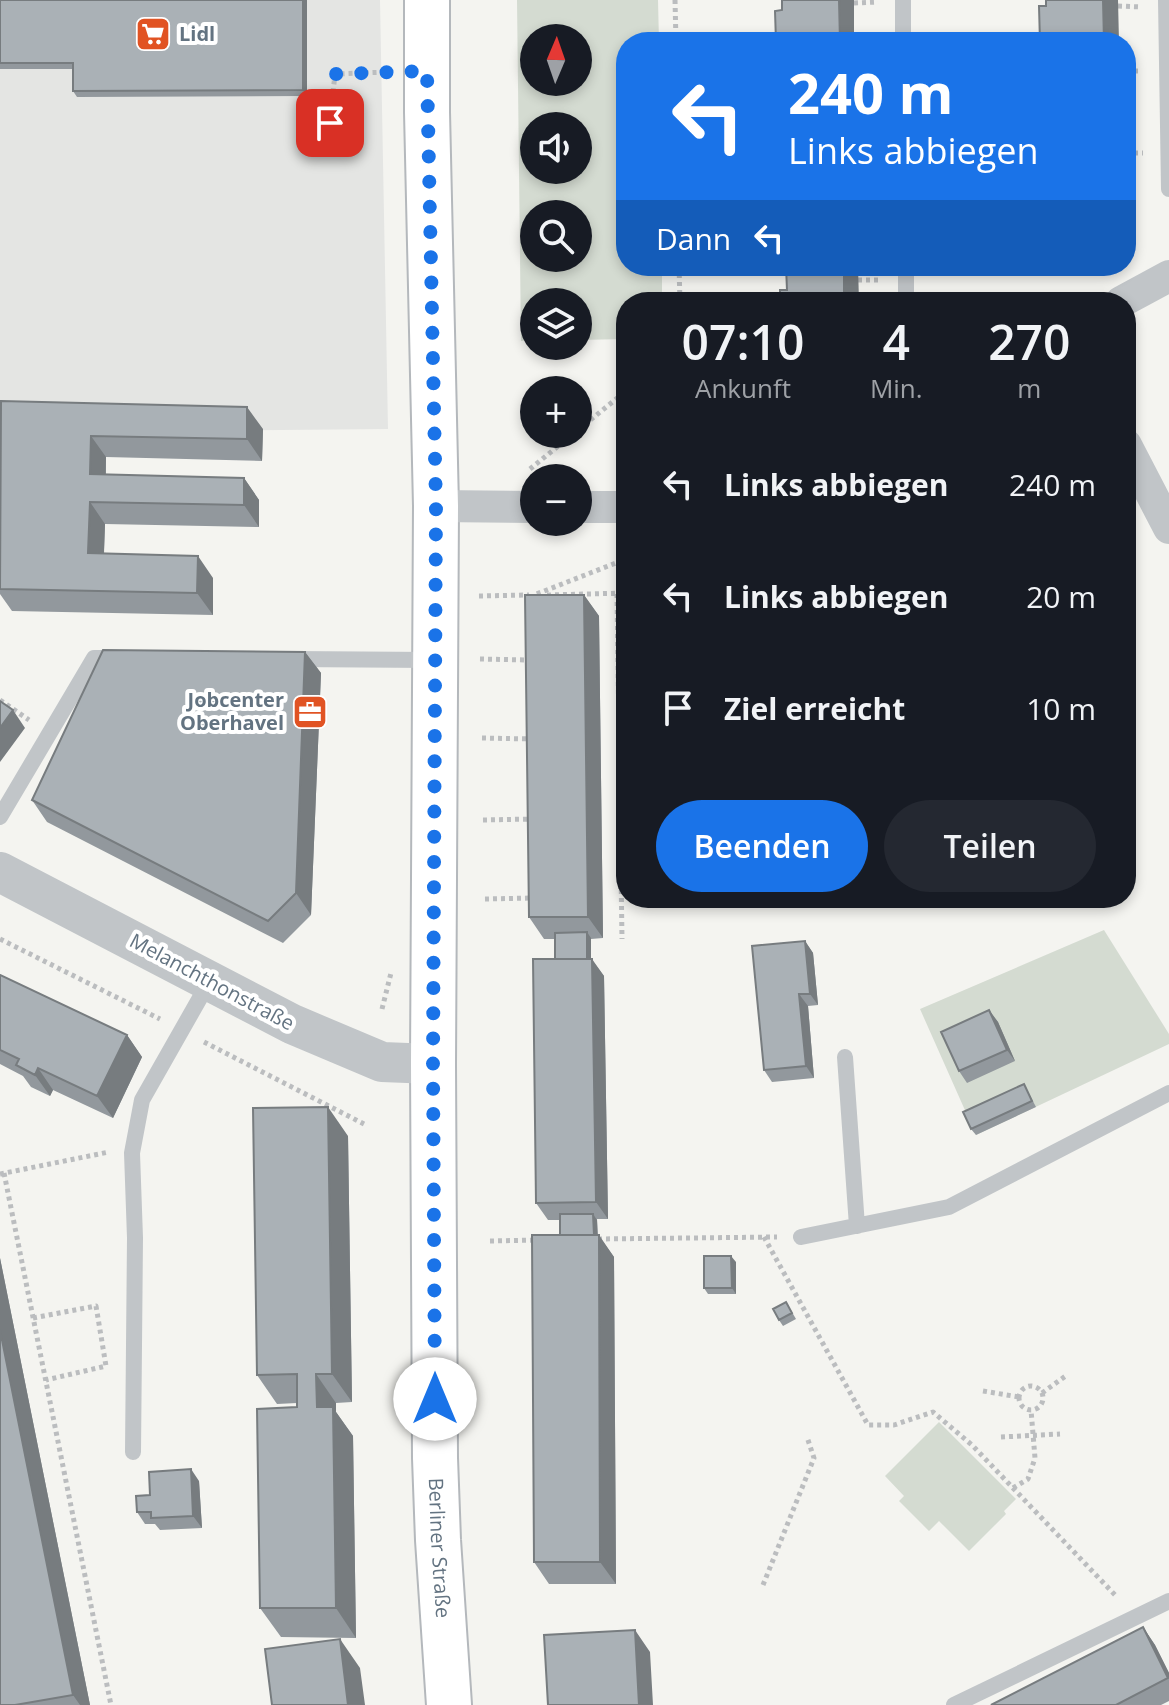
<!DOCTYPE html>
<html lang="de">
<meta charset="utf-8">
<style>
:root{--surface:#171b24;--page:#242831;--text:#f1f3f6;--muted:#9ea1a6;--accent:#1a73e8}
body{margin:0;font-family:"Open Sans",sans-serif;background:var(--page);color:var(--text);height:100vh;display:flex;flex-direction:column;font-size:30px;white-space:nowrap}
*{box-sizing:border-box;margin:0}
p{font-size:26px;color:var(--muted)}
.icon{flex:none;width:44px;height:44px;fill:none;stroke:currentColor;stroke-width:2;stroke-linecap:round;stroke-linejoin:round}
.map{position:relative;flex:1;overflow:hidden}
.drawer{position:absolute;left:616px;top:292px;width:520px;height:616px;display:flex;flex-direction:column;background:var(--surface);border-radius:32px;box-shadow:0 4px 12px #0003}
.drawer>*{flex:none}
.hud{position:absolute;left:616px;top:32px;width:520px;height:244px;border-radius:32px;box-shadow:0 4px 12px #0003;background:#1a73e8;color:#fff;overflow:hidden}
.needle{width:52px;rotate:2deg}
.fabs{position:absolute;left:520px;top:24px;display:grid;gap:16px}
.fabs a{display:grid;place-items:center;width:72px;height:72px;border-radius:50%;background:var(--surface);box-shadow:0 4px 12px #0003;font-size:40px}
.pin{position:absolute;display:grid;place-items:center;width:68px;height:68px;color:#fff;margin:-34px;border-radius:16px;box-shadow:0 4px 12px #0006}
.me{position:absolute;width:88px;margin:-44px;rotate:0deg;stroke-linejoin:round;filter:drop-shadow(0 0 6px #0008)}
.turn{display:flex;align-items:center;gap:28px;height:168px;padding:0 40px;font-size:36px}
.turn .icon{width:104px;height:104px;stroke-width:2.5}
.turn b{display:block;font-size:56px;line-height:68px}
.then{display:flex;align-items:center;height:76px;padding:0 40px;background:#0003;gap:16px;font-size:30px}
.eta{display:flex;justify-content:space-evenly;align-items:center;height:136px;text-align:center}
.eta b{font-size:48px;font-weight:600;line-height:56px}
.cta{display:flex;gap:16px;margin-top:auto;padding:16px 40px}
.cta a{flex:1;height:92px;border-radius:48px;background:var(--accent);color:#fff;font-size:32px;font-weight:600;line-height:92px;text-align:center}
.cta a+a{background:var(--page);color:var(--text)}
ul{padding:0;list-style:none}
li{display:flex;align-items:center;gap:24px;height:112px;padding:0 40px}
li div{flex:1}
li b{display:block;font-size:30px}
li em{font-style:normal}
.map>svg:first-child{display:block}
.built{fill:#e4e5e3}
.green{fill:#d4dbd1;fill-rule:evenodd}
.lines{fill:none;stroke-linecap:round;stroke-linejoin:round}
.secondary-casing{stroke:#b4b8bc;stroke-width:48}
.path{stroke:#bbbdbf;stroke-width:5;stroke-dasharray:4 4;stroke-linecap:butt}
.service{stroke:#c1c5c8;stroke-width:16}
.minor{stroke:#c1c5c8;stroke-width:32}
.tertiary{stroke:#c1c5c8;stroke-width:40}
.secondary{stroke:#fff;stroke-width:44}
.wall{fill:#92989d}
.shaded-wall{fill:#777c7f}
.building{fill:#aab1b6;stroke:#777c7f;stroke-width:2}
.route{stroke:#1a73e8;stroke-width:14;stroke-dasharray:0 25.2}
.labels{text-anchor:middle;stroke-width:8;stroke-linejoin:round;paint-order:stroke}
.poi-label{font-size:20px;font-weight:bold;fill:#637381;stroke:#fff;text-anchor:start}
.street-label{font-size:20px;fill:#637381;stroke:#fff}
</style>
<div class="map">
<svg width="1169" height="1705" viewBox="0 0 1169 1705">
<rect width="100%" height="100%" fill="#f4f4f0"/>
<path class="built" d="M 0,0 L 380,0 L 388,429 L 186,431 L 0,423 Z"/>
<path class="green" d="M 517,0 L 658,0 L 659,42 L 626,42 L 626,266 L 662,266 L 662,302 L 626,302 L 626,339 L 578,340 L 578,302 L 534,302 L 534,340 L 521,341 ZM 534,38 L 578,38 L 578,82 L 534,82 ZM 534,126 L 578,126 L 578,170 L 534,170 ZM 534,214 L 578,214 L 578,258 L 534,258 Z
M 1104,930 L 1169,1034 L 1169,1044 L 976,1135 L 920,1009 Z
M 939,1422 L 1016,1499 L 1004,1511 L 1006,1514 L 969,1551 L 939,1521 L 929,1531 L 899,1501 L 904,1496 L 885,1476 Z"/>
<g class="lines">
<g class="secondary-casing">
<g id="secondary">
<path id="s1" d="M 427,0 L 427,112 L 436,506 L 433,1064 L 435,1458 L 438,1540 L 449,1705"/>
</g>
</g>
<path class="path" d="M 675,0 L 676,42
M 854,3 L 878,2
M 1118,6 L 1141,7
M 1126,71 L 1142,71
M 327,148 L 335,74 L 387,72
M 1126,153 L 1143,153
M 679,266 L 680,302
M 858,280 L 881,280
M 578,430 L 626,391
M 530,469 L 573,434
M 617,594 L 622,939
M 547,595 L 626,593
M 479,596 L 529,595
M 534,600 L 534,595 L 626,559
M 480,659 L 530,660
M 0,700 L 29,720
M 482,738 L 533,739
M 483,820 L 534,819
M 485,899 L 532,898
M 0,939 L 160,1019
M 382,1009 L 391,973
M 204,1042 L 364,1124
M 4,1173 L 111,1705
M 0,1174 L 109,1152
M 764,1237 L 868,1425 L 894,1425 L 933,1412 L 972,1445 L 1117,1597
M 598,1239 L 777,1237
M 490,1241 L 537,1240
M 33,1318 L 96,1306 L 106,1366 L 46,1380
M1019 1398a12 12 0 1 1 24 0a12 12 0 1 1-24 0Z
M 983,1391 L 1019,1397
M 1042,1393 L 1067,1375
M 1001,1437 L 1060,1434
M 1013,1488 L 1028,1479 L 1035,1458 L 1031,1410
M 763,1585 L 814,1458 L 807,1437"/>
<path class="service" d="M 903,0 L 903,42
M 1166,0 L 1169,189
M 906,266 L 906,302
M 291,659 L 432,660
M 0,817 L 94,658 L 120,658
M 845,1057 L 857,1226
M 801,1237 L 949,1207 L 1169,1093
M 133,1452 L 135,1238 L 132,1153 L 142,1100 L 209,982
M 954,1705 L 1169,1601"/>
<path class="minor" d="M 1121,302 L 1169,276
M 1126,445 L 1169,528
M 436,506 L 534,507
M 578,507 L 626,507"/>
<path class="tertiary" d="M 0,872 L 292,1024 L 382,1062 L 433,1064"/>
<use href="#secondary" class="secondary"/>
</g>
<path class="wall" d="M 0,0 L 307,0 L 307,96 L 77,97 L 73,91 L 73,69 L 0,69 Z
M 1,401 L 263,429 L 262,461 L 106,457 L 106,475 L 244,478 L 259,500 L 259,527 L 105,524 L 104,554 L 213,578 L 213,615 L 12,611 L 0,594 Z
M 584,595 L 599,616 L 603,938 L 591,939 L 591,959 L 604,976 L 608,1219 L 597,1219 L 598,1235 L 614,1257 L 616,1584 L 549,1584 L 534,1562 L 560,1220 L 548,1220 L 536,1203 L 555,959 L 555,939 L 544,939 L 529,917 Z
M 305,652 L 321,673 L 311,915 L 283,943 L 47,822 L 32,800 Z
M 805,941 L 813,953 L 818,1005 L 808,1006 L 814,1078 L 772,1082 L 764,1070 Z
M 0,975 L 127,1035 L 142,1057 L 113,1118 L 53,1090 L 50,1096 L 31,1087 L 23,1076 L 0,1064 Z
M 989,1010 L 998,1022 L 1015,1061 L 967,1083 L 959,1071 Z
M 1024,1084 L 1036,1107 L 976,1135 L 971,1129 Z
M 348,1136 L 352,1402 L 336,1403 L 336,1412 L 353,1436 L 356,1638 L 281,1637 L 260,1608 L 297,1403 L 277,1404 L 257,1375 Z
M 0,1258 L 90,1705 L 0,1705 Z
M 736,1262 L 736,1294 L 708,1294 L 704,1288 Z
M 786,1302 L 796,1319 L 783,1326 L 779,1320 Z
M 199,1481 L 202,1528 L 160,1530 L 155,1524 L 145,1524 L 137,1512 Z
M 1143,1627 L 1155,1645 L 1169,1673 L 1169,1701 L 1161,1705 L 991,1705 Z"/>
<path class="shaded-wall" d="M 303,0 L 307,0 L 307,96 L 303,90 Z
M 839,0 L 854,0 L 854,42 L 840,42 Z
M 1103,0 L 1118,0 L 1119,42 L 1104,42 Z
M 844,266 L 858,266 L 859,302 L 844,302 Z
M 247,407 L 263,429 L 262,461 L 247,439 Z
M 91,436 L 106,457 L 105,496 L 90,474 Z
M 244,478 L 259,500 L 259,527 L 244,505 Z
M 90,502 L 105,524 L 103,575 L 88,553 Z
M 198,556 L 213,578 L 213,615 L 197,593 Z
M 584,595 L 599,616 L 603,938 L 588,917 Z
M 305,652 L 321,673 L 311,915 L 296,893 Z
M 13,710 L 25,728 L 0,762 L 0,728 Z
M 587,932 L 591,938 L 591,976 L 586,970 Z
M 805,941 L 813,953 L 818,1005 L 810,994 Z
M 592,959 L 604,976 L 608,1219 L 596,1202 Z
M 799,994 L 808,1006 L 814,1078 L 806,1066 Z
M 989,1010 L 998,1022 L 1015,1061 L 1007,1050 Z
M 127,1035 L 142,1057 L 113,1118 L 97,1096 Z
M 38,1068 L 53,1090 L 50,1096 L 35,1075 Z
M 328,1107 L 348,1136 L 352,1402 L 332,1374 Z
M 593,1214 L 597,1220 L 598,1257 L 594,1251 Z
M 599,1235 L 614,1257 L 616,1584 L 600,1562 Z
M 731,1256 L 736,1262 L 736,1294 L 732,1288 Z
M 0,1258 L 90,1705 L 80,1705 L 73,1695 L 0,1330 Z
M 316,1374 L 336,1403 L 336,1412 L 353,1436 L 356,1638 L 336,1608 L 317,1407 Z
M 191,1469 L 199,1481 L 202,1528 L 193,1516 Z
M 1143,1627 L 1155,1645 L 1169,1673 L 1169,1679 Z
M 635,1630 L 650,1652 L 653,1705 L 639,1705 Z
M 340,1639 L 360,1668 L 365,1705 L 348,1705 Z"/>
<path class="building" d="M 0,0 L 303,0 L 303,90 L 73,91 L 73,63 L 0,63 Z
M 782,0 L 839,0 L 840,42 L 776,42 L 775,11 L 782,10 Z
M 1046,0 L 1103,0 L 1104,42 L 1040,42 L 1039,6 L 1046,6 Z
M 786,266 L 844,266 L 844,302 L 780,302 L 780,290 L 787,290 Z
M 1,401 L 247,407 L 247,439 L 91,436 L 90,474 L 244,478 L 244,505 L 90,502 L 88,553 L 198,556 L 197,593 L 0,589 Z
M 525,595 L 584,595 L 588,917 L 529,917 Z
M 103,650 L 305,652 L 296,893 L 268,921 L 32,800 Z
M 0,701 L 13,710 L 0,728 Z
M 587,932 L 587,959 L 555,959 L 555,933 Z
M 805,941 L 810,994 L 799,994 L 806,1066 L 764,1070 L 752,946 Z
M 533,959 L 592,959 L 596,1202 L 536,1203 Z
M 0,975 L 127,1035 L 97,1096 L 38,1068 L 35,1075 L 16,1065 L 19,1059 L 0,1050 Z
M 989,1010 L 1007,1050 L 959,1071 L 941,1032 Z
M 1024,1084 L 1032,1101 L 971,1129 L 963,1112 Z
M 328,1107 L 332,1374 L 316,1374 L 317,1407 L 333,1407 L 336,1608 L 260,1608 L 257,1409 L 297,1407 L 297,1374 L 257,1375 L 253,1108 Z
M 560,1214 L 593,1214 L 594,1235 L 560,1235 Z
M 532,1235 L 599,1235 L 600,1562 L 534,1562 Z
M 704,1256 L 731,1256 L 732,1288 L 704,1288 Z
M 786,1302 L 792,1313 L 779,1320 L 773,1309 Z
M 0,1330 L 73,1695 L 15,1705 L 0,1705 Z
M 191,1469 L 193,1516 L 151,1518 L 151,1512 L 137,1512 L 136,1496 L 150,1495 L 149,1472 Z
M 1143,1627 L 1168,1678 L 1116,1705 L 991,1705 Z
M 635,1630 L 639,1705 L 548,1705 L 544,1635 Z
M 340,1639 L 348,1705 L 272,1705 L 265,1649 Z"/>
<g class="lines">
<path class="route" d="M 330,123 L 335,74 L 427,71 L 436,506 L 433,1064 L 435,1399"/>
</g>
<defs>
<g id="supermarket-square" transform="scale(1.8)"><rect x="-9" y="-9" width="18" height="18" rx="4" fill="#e15323" stroke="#fff"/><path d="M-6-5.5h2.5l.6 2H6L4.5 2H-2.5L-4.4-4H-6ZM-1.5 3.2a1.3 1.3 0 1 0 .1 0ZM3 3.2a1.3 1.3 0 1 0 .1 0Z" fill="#fff"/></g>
<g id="office-square" transform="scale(1.8)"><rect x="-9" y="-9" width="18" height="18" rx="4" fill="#e15323" stroke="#fff"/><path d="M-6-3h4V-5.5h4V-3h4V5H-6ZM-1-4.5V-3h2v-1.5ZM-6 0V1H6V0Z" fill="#fff"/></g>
</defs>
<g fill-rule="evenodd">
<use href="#supermarket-square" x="153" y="34"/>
<use href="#office-square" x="310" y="712"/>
</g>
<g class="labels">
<g class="poi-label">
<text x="179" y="41">Lidl</text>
<text x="284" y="707" text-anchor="end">Jobcenter<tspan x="284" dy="23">Oberhavel</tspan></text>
</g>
<g class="street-label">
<text transform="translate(212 982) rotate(28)" y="7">Melanchthonstraße</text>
<text dy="7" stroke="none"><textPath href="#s1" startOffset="1548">Berliner Straße</textPath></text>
</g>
</g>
</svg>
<div class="fabs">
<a><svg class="needle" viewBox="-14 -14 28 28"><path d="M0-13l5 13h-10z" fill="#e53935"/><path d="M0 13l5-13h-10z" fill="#9ea1a6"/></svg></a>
<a><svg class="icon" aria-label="sound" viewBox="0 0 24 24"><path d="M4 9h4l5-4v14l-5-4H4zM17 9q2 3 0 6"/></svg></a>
<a><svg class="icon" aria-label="search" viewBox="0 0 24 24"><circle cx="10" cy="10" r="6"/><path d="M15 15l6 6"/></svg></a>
<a><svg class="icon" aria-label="layers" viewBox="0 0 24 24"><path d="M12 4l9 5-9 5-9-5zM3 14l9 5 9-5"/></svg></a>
<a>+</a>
<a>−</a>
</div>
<div class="pin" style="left:330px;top:123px;background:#d93025"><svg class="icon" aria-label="arrive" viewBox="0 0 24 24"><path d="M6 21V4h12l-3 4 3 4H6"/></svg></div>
<svg class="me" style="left:435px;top:1399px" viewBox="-20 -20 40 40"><circle r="19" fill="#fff"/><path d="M0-13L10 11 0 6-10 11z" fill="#1a73e8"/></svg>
<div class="hud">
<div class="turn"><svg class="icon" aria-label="left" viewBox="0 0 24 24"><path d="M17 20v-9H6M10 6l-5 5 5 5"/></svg><div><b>240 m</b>Links abbiegen</div></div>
<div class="then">Dann<svg class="icon" aria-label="left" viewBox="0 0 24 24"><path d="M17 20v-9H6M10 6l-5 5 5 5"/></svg></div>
</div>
<section class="drawer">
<div class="eta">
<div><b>07:10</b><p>Ankunft</p></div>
<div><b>4</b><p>Min.</p></div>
<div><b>270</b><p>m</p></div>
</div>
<ul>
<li><svg class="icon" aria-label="left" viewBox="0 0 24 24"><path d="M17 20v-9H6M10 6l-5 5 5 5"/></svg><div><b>Links abbiegen</b></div><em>240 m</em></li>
<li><svg class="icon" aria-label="left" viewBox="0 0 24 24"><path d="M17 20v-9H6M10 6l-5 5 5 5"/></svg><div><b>Links abbiegen</b></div><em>20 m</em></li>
<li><svg class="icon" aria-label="arrive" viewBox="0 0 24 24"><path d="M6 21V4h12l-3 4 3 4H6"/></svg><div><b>Ziel erreicht</b></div><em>10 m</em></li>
</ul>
<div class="cta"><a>Beenden</a><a>Teilen</a></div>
</section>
</div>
